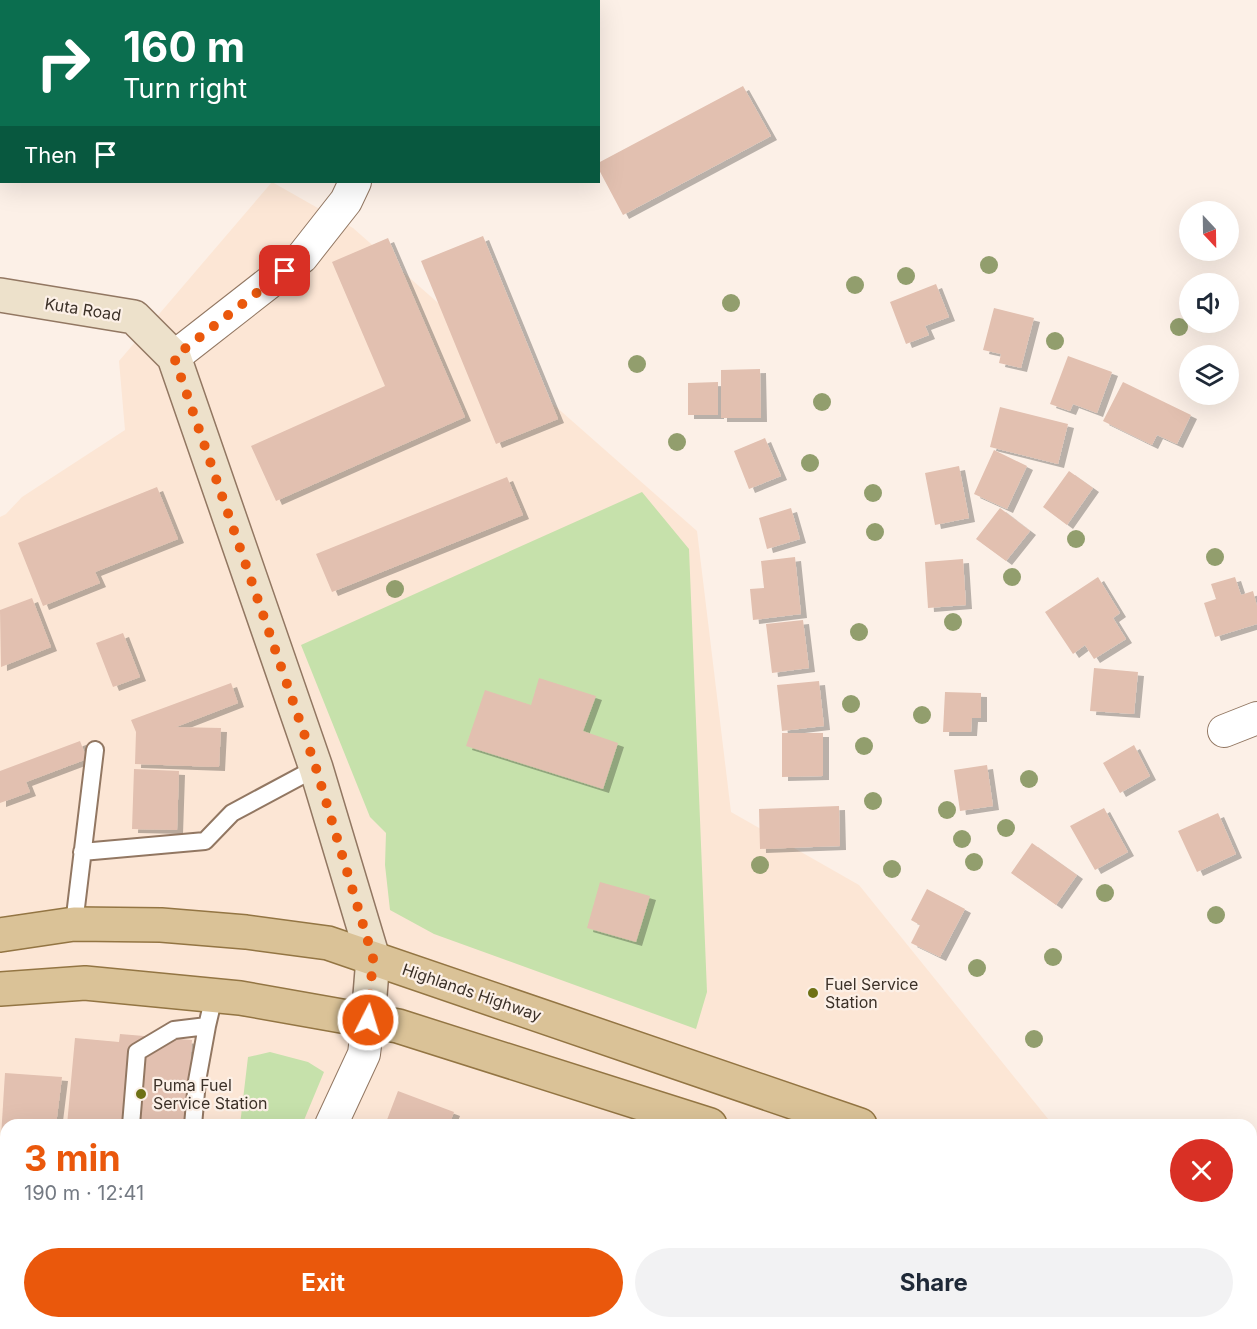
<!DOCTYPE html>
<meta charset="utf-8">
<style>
:root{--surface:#fff;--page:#f2f2f3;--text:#1f2937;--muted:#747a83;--accent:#ea580c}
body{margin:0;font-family:Inter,sans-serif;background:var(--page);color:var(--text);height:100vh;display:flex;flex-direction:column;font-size:22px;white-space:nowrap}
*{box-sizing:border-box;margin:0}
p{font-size:20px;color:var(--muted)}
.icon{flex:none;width:33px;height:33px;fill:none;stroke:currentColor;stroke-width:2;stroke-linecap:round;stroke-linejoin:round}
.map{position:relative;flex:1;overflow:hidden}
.details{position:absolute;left:0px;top:1119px;width:1257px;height:210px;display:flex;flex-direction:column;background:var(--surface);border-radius:18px 18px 0 0;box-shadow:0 6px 24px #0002}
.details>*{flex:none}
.top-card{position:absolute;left:0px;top:0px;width:600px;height:183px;box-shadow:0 6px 24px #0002;background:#0b6e4f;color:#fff;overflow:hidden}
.needle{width:39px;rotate:158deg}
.controls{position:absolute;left:1179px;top:201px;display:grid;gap:12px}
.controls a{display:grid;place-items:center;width:60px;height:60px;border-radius:50%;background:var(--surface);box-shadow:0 6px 24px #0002;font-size:30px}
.pin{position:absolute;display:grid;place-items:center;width:51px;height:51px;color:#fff;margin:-26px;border-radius:12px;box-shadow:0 3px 9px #0006}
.me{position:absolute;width:66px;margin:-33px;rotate:5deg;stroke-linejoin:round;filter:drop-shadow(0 0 4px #0008)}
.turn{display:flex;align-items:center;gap:21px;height:126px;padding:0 24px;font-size:27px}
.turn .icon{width:78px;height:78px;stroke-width:2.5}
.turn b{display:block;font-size:42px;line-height:51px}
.then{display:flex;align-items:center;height:57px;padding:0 24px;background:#0003;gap:12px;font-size:22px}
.round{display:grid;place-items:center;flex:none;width:63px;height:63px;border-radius:32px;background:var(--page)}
.summary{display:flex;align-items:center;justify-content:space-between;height:102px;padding:0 24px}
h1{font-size:36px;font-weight:700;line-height:45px;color:var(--accent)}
.button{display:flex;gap:12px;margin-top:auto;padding:12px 24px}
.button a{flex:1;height:69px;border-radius:36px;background:var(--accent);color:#fff;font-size:24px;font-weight:700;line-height:69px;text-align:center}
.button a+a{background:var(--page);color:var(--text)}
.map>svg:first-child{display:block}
.built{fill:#fce6d5}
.green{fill:#c6e1ab}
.building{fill:#e2c0b0;filter:url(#shadow)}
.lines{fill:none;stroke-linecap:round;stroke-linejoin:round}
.lane-casing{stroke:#927762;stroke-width:20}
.street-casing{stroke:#927762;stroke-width:34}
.secondary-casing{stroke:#927762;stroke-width:36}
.primary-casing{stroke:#937543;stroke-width:36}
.lane{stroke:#fff;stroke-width:16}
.street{stroke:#fff;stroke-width:32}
.secondary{stroke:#ede1cb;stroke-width:33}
.primary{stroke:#dac297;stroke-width:33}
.tree{fill:#929e6d}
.route{stroke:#ea580c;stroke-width:10;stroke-dasharray:0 18}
.poi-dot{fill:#6e7115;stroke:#fcf0e7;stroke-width:2}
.labels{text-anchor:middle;stroke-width:4.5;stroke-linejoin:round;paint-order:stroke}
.street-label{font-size:16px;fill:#3c3128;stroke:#fcf0e7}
.poi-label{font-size:16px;fill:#3c3128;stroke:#fcf0e7;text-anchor:start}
</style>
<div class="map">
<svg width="1257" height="1329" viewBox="0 0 1257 1329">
<defs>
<filter id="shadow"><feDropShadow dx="6" dy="4" stdDeviation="0" flood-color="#0004"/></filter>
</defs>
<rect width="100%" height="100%" fill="#fcf0e7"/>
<path class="built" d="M 272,182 L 353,228 L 697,531 L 731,812 L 859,885 L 1053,1125 L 6,1125 L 6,1212 L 0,1213 L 0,517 L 6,514 L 22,497 L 125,430 L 119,361 Z
M 214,1323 L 1049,1323 L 1046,1329 L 212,1329 Z"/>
<path class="green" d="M 642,492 L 689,549 L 707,992 L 696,1029 L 434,934 L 390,910 L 385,865 L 386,833 L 370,817 L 301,645 Z
M 270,1052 L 308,1062 L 324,1072 L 302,1125 L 240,1125 L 248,1057 Z
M 6,1217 L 6,1323 L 214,1323 L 212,1329 L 0,1329 L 0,1219 Z"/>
<path class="building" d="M 743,86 L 771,136 L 623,215 L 598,168 L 598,163 Z
M 483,236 L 558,419 L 496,444 L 421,261 Z
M 388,238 L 465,417 L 276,501 L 251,446 L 385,386 L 332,262 Z
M 936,284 L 949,317 L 925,326 L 929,335 L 906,344 L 890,302 Z
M 994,308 L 1034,318 L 1021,368 L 999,363 L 1001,354 L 983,350 Z
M 1068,356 L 1112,372 L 1097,413 L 1073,404 L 1070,411 L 1050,404 Z
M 760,369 L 761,418 L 721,418 L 721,370 Z
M 718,382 L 718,415 L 688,415 L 688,383 Z
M 1123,382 L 1191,415 L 1177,444 L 1157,435 L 1152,445 L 1103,421 Z
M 1000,407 L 1068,424 L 1058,464 L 990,447 Z
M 765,438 L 781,476 L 749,489 L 734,451 Z
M 994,450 L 1027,466 L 1007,509 L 974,494 Z
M 959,466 L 969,518 L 935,525 L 925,473 Z
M 1069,471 L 1093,488 L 1067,525 L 1043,507 Z
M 507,477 L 523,515 L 332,592 L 316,554 Z
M 157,487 L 178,539 L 95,572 L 100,583 L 43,606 L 18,543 Z
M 791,508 L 800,539 L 767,549 L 759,518 Z
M 1000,508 L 1030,531 L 1006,561 L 976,539 Z
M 795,557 L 801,614 L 753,620 L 750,589 L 764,588 L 761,561 Z
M 963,559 L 966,605 L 928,608 L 925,562 Z
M 1098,577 L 1120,613 L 1113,618 L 1126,639 L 1094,659 L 1085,645 L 1073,654 L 1045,612 Z
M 1235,577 L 1241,595 L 1253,591 L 1257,606 L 1257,624 L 1215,637 L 1204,603 L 1216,599 L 1211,584 Z
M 32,598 L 51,647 L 1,667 L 0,610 Z
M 803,620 L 809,668 L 772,673 L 766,624 Z
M 123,633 L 140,677 L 113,687 L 96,643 Z
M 1094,668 L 1138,672 L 1134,714 L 1090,711 Z
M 539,678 L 596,696 L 583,731 L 618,743 L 603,789 L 466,746 L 485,690 L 531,705 Z
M 819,681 L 824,726 L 782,731 L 777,685 Z
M 231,683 L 238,703 L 176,727 L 221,728 L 219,767 L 135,764 L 136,732 L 131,720 Z
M 945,692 L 981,693 L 981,718 L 972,718 L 971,732 L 943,732 Z
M 782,733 L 823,733 L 823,776 L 782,777 Z
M 80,741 L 87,759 L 26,782 L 30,792 L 0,803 L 0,771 Z
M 1134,745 L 1150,776 L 1120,793 L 1103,763 Z
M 987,765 L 993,806 L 960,811 L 954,770 Z
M 134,769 L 179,771 L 177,830 L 132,829 Z
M 839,806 L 840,846 L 760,849 L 759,809 Z
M 1104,808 L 1128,852 L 1095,870 L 1070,826 Z
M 1218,813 L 1236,854 L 1197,872 L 1178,831 Z
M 1032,843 L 1077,875 L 1056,905 L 1011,873 Z
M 600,882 L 650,896 L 636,942 L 587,928 Z
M 927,889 L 965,909 L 940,957 L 911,943 L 920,925 L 911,920 Z
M 120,1034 L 192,1040 L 185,1125 L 149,1125 L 149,1124 L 112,1120 L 112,1125 L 67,1125 L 75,1038 L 119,1042 Z
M 5,1073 L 62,1077 L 56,1125 L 6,1125 L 6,1198 L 0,1198 L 0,1153 Z
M 398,1091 L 454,1112 L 449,1125 L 385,1125 Z
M 315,1323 L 489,1323 L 486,1329 L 312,1329 Z
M 546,1323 L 696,1323 L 694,1329 L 561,1329 Z
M 905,1323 L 965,1323 L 962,1329 L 902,1329 Z"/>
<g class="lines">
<g class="lane-casing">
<path id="lane" d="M 82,852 L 205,841 L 232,813 L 316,768
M 74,924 L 95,750
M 131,1125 L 137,1052 L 174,1030 L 207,1026 L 214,996
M 193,1125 L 197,1081 L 207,1026"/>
</g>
<g class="street-casing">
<path id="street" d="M 174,357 L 302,257 L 346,201 L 355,182
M 1224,731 L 1257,718
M 331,1125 L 364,1054 L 368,1020
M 241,1329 L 243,1323"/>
</g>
<g class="secondary-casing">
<path id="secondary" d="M 0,295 L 134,317 L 174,357 L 316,768 L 373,958 L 368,1020
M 1034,1329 L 1037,1323"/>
</g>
<g class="primary-casing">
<path id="primary" d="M 0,935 L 74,924 L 161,925 L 246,932 L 328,943 L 860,1125
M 0,989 L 85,983 L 240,998 L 398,1026 L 710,1125
M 1251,1217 L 1257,1217
M 1251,1264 L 1257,1264"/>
</g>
<use href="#lane" class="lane"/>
<use href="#street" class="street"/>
<use href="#secondary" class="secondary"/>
<use href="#primary" class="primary"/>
</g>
<g class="tree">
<circle cx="989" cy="265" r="9"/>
<circle cx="906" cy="276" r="9"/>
<circle cx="855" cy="285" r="9"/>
<circle cx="731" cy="303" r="9"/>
<circle cx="1179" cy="327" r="9"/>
<circle cx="1055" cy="341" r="9"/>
<circle cx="637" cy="364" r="9"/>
<circle cx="822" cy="402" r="9"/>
<circle cx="677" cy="442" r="9"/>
<circle cx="810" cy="463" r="9"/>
<circle cx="873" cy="493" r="9"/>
<circle cx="875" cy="532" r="9"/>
<circle cx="1076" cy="539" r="9"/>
<circle cx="1215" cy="557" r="9"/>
<circle cx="1012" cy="577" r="9"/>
<circle cx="395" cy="589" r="9"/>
<circle cx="953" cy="622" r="9"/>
<circle cx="859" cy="632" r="9"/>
<circle cx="851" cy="704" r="9"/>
<circle cx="922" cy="715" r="9"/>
<circle cx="864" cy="746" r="9"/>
<circle cx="1029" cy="779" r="9"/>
<circle cx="873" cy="801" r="9"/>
<circle cx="947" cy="810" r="9"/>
<circle cx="1006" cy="828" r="9"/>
<circle cx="962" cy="839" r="9"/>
<circle cx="974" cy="862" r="9"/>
<circle cx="760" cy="865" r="9"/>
<circle cx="892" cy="869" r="9"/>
<circle cx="1105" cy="893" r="9"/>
<circle cx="1216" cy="915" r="9"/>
<circle cx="1053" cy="957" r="9"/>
<circle cx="977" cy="968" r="9"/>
<circle cx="1034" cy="1039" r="9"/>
</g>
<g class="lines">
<path class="route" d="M 285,271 L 174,357 L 316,768 L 373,958 L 368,1020"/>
</g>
<g class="poi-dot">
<circle cx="813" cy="993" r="6"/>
<circle cx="141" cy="1094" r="6"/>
</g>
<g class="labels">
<g class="street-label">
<text transform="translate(83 309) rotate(9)" y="6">Kuta Road</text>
<text transform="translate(472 992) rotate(19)" y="6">Highlands Highway</text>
</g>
<g class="poi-label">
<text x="825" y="990">Fuel Service<tspan x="825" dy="18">Station</tspan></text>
<text x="153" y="1091">Puma Fuel<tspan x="153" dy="18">Service Station</tspan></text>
</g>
</g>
</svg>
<div class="controls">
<a><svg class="needle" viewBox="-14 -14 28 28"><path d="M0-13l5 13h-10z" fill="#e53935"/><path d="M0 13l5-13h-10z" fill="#747a83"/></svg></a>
<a><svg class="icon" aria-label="sound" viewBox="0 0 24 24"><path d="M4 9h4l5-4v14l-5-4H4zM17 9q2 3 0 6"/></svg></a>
<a><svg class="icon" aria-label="layers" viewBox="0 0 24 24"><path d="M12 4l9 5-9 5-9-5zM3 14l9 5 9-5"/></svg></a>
</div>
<div class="pin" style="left:285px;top:271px;background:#d93025"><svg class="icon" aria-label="arrive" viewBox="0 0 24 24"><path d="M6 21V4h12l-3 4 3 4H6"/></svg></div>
<svg class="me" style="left:368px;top:1020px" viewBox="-20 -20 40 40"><circle r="17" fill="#ea580c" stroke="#fff" stroke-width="3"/><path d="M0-11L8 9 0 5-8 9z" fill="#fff"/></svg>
<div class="top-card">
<div class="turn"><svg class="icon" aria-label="right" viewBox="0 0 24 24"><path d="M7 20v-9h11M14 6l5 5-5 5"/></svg><div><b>160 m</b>Turn right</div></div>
<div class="then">Then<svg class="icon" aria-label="arrive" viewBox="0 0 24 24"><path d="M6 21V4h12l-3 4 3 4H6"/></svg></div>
</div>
<section class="details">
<div class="summary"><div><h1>3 min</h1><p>190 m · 12:41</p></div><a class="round" style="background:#d93025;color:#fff"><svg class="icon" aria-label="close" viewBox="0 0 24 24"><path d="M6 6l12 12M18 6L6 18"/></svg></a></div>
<div class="button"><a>Exit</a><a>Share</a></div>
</section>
</div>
